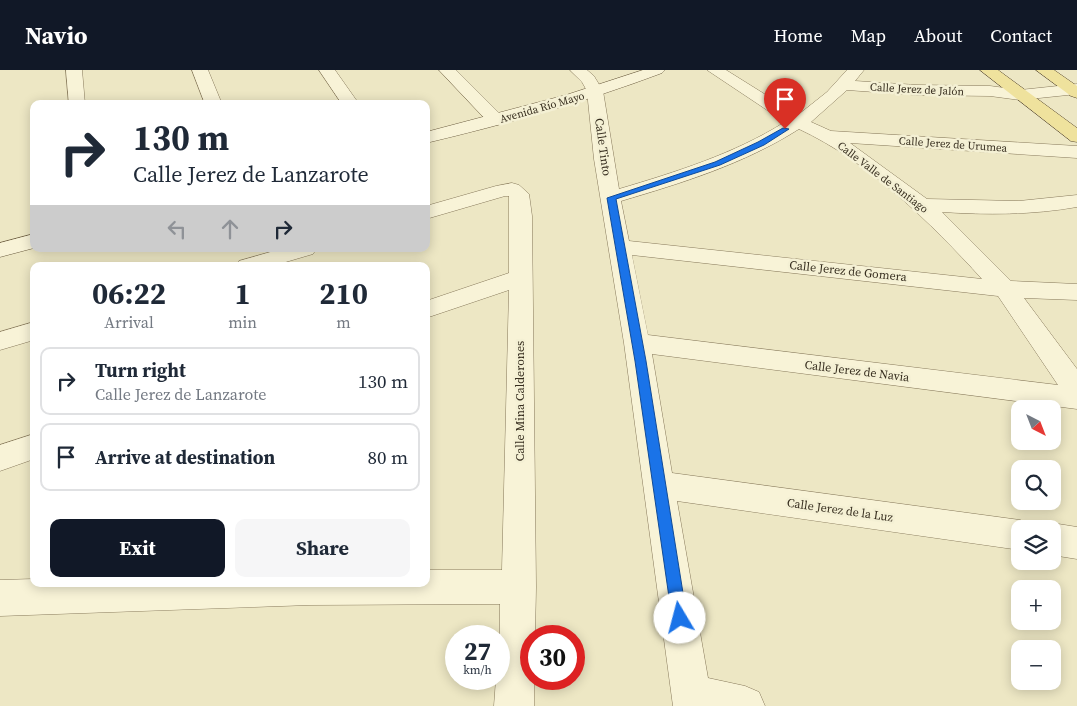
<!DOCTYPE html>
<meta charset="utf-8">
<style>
:root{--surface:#fff;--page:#f6f6f7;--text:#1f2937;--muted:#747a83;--line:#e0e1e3;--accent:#111827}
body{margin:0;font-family:"Source Serif 4",serif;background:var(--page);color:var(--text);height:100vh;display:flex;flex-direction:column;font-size:19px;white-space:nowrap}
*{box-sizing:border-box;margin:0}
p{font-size:16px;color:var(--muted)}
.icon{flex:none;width:28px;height:28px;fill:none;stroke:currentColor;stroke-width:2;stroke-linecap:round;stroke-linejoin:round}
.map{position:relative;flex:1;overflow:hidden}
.drawer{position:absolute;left:30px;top:192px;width:400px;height:325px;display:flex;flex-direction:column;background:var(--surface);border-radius:10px;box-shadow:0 2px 12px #0003}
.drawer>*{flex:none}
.top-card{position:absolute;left:30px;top:30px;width:400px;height:152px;border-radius:10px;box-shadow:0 2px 12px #0003;background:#fff;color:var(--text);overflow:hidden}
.needle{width:32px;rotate:138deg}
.tools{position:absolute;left:1011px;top:330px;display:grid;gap:10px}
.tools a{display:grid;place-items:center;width:50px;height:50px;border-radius:10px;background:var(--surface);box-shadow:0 2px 12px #0003;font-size:25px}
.speed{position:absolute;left:445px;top:555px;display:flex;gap:10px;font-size:25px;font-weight:700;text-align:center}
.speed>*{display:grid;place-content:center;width:65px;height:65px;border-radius:50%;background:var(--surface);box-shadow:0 2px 12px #0003;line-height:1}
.speed small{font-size:12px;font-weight:400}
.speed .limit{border:8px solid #d22;background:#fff;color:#111}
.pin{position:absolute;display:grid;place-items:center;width:42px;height:42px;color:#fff;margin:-51px -21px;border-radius:50% 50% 50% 0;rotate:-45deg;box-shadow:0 0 5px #0007}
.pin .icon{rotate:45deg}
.me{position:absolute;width:55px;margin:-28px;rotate:352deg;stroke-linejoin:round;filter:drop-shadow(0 0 4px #0008)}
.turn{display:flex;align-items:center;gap:18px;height:105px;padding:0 20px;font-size:22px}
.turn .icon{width:65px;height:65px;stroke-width:2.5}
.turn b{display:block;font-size:35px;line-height:42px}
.lanes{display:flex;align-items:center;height:48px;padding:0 20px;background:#0003;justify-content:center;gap:25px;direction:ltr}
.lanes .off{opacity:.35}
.eta{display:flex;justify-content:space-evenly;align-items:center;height:85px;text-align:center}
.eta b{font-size:30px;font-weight:700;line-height:35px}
.action{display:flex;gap:10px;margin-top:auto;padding:10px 20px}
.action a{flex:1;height:58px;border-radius:10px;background:var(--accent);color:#fff;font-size:20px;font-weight:700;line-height:58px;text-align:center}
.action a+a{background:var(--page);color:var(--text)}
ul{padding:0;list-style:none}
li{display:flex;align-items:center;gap:15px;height:68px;margin:0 10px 8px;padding:0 10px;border:2px solid var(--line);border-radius:10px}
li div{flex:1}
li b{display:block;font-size:19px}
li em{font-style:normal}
header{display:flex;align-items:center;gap:30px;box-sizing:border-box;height:70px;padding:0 25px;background:var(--accent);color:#fff}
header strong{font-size:24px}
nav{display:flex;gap:28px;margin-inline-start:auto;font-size:18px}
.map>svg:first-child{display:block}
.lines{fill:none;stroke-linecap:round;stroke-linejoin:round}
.street-casing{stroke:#87795b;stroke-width:1}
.secondary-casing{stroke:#695a3e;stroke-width:1}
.primary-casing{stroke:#55462f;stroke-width:1}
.street{fill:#f8f3d7;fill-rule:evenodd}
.secondary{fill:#f8f3d7;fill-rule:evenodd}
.primary{fill:#efe29d;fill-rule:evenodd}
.route{fill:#1a73e8;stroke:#114b97}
.labels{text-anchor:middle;stroke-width:5;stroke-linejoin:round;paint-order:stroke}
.far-street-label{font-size:11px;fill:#372e1f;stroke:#f4f0d4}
.street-label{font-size:12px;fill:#372e1f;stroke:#f4f0d4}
</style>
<header>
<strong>Navio</strong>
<nav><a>Home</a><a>Map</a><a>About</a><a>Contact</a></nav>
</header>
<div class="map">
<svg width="1077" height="636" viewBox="0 0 1077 636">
<rect width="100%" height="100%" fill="#ede7c4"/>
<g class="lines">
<g class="street-casing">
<path id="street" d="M 66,0 L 82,0 L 85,34 L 69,34 Z
M 192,0 L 208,0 L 222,34 L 205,34 Z
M 319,0 L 335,0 L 359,34 L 342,34 Z
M 439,0 L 456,0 L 502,46 L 505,50 L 502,54 L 496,55 L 490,54 Z
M 570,0 L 587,0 L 594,6 L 603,21 L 619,119 C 676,102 734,84 785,52 L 707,0 L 726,0 L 798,45 L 827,22 L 847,0 L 864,0 L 855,11 L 917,15 L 990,16 L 1020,20 L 1077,14 L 1077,24 L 1020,30 L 990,26 L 917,25 L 847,20 L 811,52 L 831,61 L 1077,76 L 1077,88 L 850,73 L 927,129 L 1019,131 L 1077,125 L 1077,137 C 1032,145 987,145 942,142 L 1011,211 L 1077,214 L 1077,230 L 1024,228 L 1077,299 L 1077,339 L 652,284 L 672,403 L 1020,450 L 1032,454 L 1034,459 L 1020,459 L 1020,480 L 677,431 L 708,608 L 745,616 L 759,622 L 765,636 L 673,636 L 624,273 L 594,89 L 587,21 L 582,12 ZM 799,59 C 868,91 931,153 982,209 L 629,171 L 621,131 C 682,113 744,94 799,59 ZM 632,185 L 998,226 L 1058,315 L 648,265 Z
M 512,113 L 519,115 L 529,124 L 532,146 L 536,517 L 535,566 L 531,566 L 531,609 L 534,609 L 534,636 L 494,636 L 496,609 L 499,609 L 500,534 L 310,535 L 0,546 L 0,510 L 34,509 L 34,514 L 426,514 L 426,500 L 502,500 L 509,220 L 426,248 L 426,231 L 509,203 L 509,126 L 505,126 L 426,149 L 426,136 L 496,116 Z
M 281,179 L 316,179 L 313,184 L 272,196 L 236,196 L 239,191 Z
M 34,252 L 34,270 L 0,280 L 0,262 Z
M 34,364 L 34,389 L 0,401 L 0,375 Z
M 1052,453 L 1077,457 L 1077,489 L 1052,485 L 1052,459 L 1040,459 Z"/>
</g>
<g class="secondary-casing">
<path id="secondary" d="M 643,0 L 665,0 L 662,3 C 585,32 506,54 426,73 L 426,62 L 566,25 Z
M 34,164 L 34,178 L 0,187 L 0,173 Z"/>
</g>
<g class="primary-casing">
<path id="primary" d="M 980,0 L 998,0 L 1077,58 L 1077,72 L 1071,71 Z
M 1036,0 L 1054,0 L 1077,16 L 1077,28 L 1071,26 Z"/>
</g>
<use href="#street" class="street"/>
<use href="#secondary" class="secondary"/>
<use href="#primary" class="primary"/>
</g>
<path class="route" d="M 783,58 L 789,59 L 764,75 L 720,95 L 616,129 L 646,291 L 687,548 L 685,553 L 680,555 L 674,553 L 672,548 L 635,291 L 607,128 L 715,92 L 758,72 Z"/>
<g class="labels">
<g class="far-street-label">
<text transform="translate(917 19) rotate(3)" y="4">Calle Jerez de Jalón</text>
<text transform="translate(542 37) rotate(-16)" y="4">Avenida Río Mayo</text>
<text transform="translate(953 74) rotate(4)" y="4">Calle Jerez de Urumea</text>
<text transform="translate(883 107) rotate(37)" y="4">Calle Valle de Santiago</text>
</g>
<g class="street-label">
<text transform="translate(603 77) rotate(82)" y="4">Calle Tinto</text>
<text transform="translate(848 201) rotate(6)" y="4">Calle Jerez de Gomera</text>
<text transform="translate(857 301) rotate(7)" y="4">Calle Jerez de Navia</text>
<text transform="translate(520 331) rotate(-90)" y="4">Calle Mina Calderones</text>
<text transform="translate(840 440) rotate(8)" y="4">Calle Jerez de la Luz</text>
</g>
</g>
</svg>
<div class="tools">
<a><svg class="needle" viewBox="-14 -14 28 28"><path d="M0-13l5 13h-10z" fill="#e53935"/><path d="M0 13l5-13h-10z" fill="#747a83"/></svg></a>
<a><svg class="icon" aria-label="search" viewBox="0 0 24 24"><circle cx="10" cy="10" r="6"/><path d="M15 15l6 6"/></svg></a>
<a><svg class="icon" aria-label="layers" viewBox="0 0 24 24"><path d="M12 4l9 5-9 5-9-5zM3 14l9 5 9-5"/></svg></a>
<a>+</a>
<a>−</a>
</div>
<div class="speed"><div>27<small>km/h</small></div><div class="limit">30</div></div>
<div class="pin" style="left:785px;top:59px;background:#d93025"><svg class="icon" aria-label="arrive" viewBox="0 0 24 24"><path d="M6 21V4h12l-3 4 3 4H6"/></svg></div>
<svg class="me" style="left:680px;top:548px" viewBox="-20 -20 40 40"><circle r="19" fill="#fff"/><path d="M0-13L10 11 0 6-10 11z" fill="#1a73e8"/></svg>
<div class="top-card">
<div class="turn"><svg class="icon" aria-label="right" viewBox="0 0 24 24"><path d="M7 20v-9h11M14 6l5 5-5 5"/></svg><div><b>130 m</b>Calle Jerez de Lanzarote</div></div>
<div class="lanes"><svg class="icon off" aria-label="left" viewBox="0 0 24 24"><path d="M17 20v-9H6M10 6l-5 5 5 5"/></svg><svg class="icon off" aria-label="ahead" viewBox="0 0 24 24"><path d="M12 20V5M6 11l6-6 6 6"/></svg><svg class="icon" aria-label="right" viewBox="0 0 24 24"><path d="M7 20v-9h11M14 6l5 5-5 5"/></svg></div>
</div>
<section class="drawer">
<div class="eta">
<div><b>06:22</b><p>Arrival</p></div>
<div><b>1</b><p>min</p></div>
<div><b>210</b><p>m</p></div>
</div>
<ul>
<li><svg class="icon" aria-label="right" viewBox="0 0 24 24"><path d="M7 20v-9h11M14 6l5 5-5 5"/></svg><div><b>Turn right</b><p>Calle Jerez de Lanzarote</p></div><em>130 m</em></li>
<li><svg class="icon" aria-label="arrive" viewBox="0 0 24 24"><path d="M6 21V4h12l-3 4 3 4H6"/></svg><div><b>Arrive at destination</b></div><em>80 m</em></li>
</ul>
<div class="action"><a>Exit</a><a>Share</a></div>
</section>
</div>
